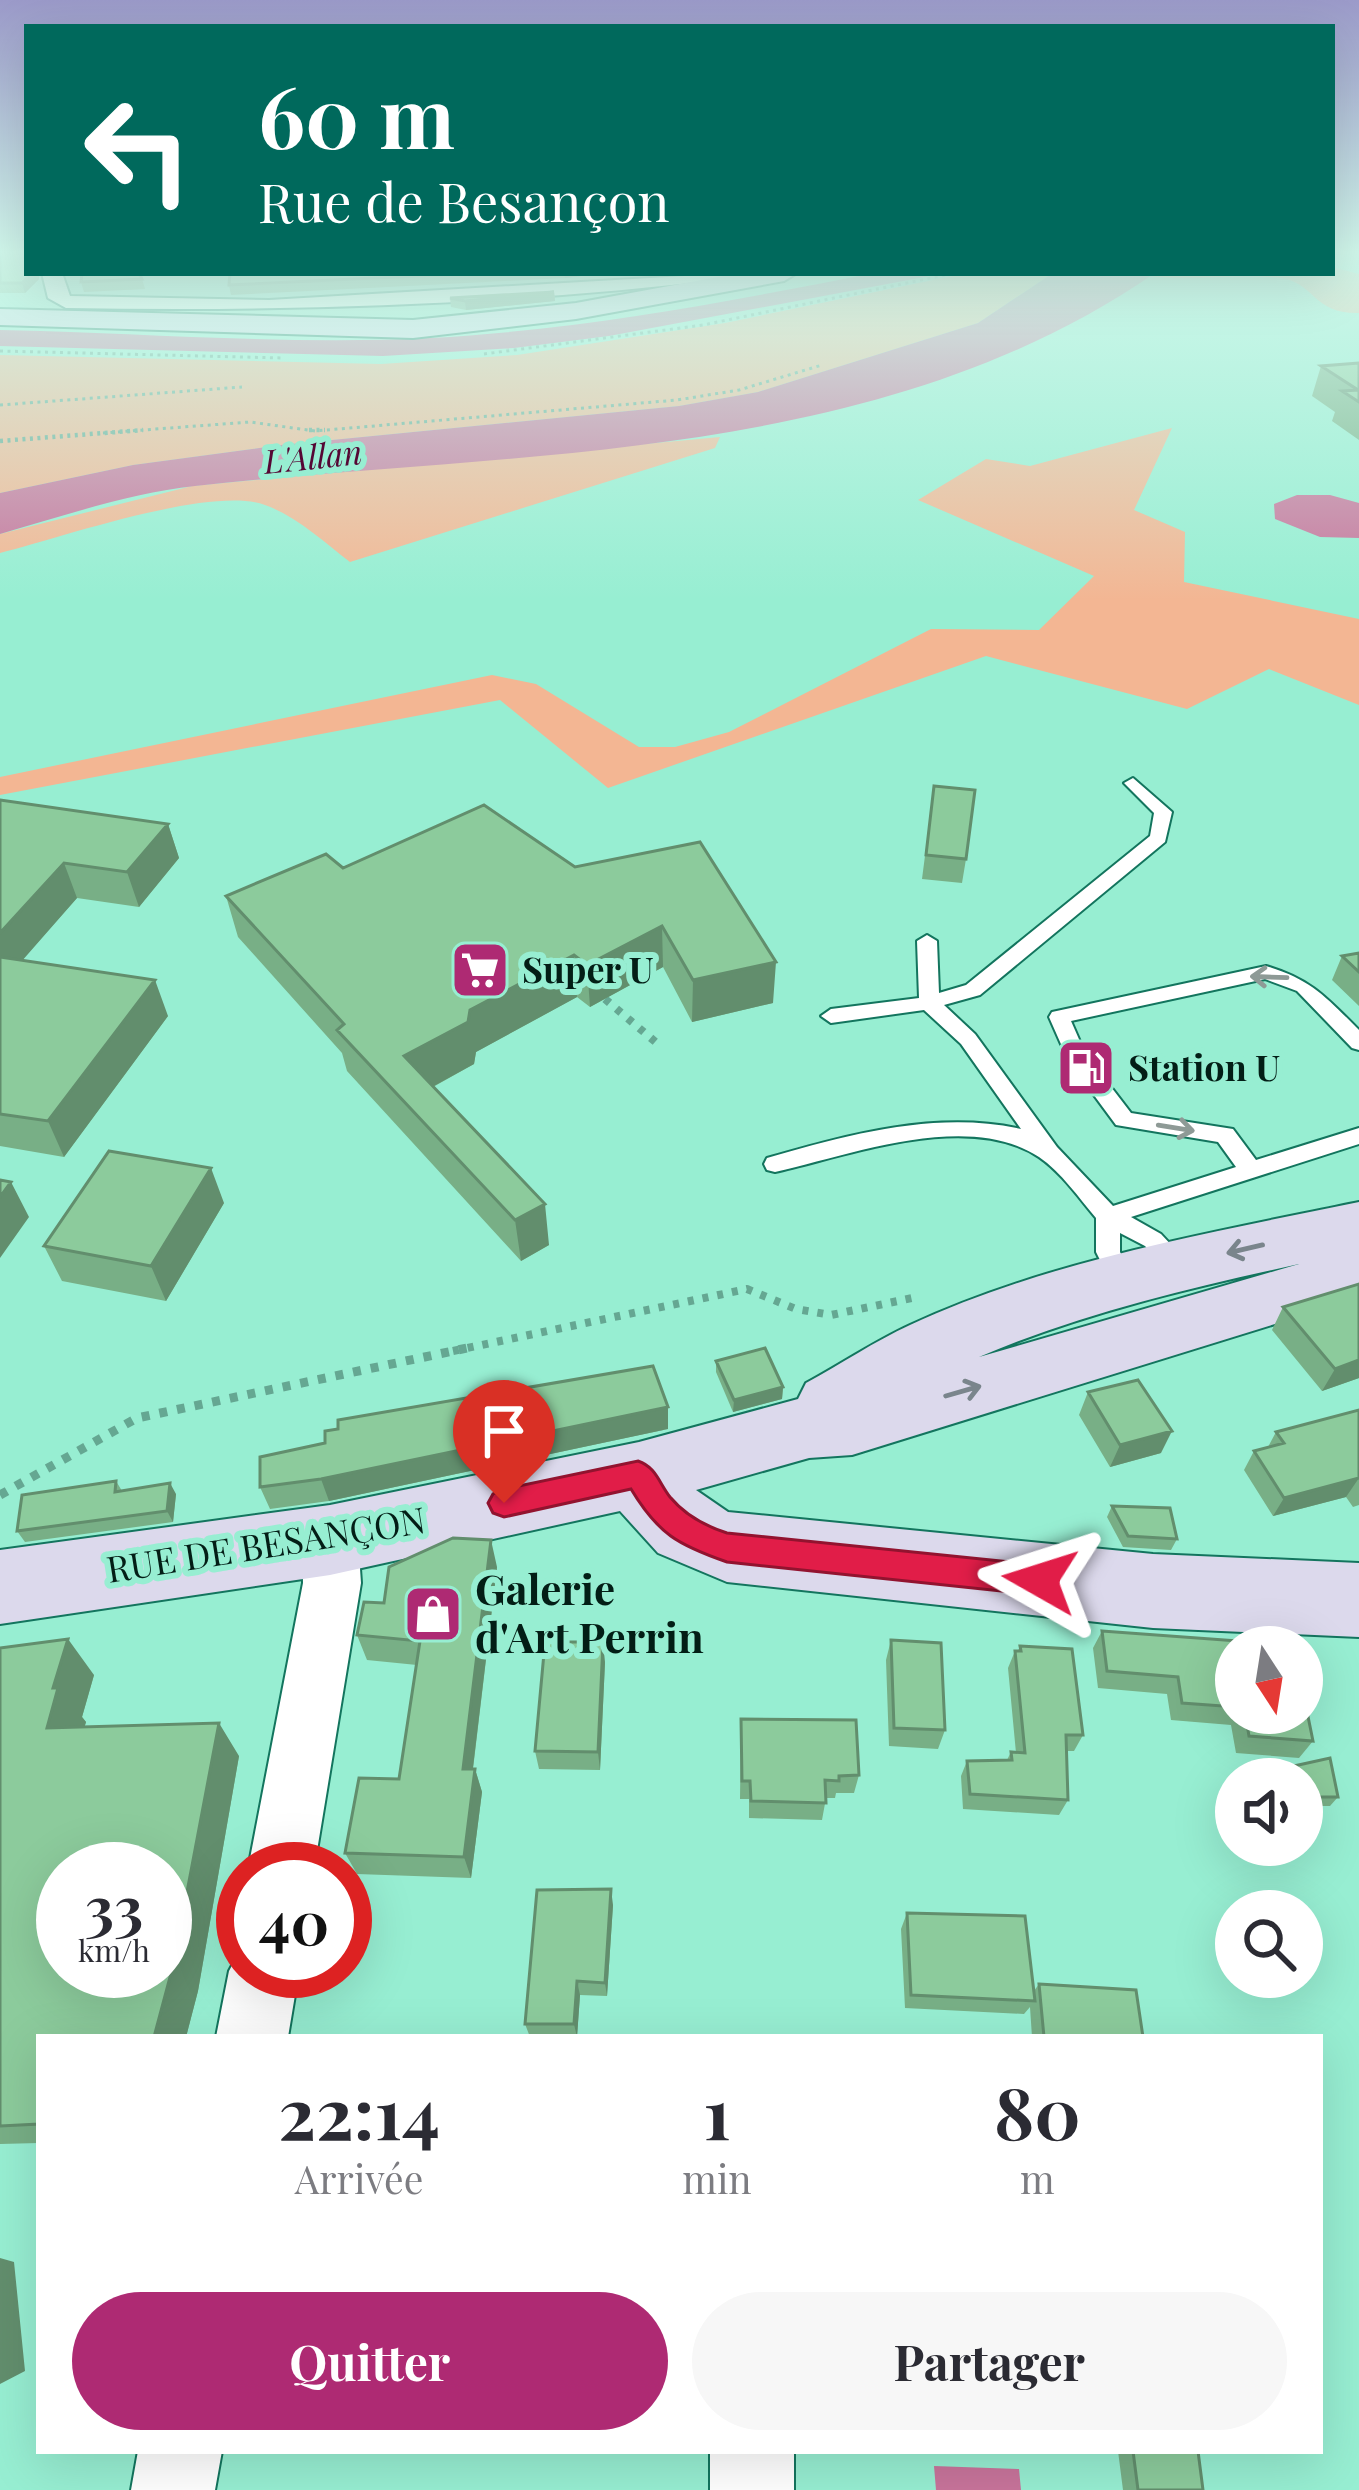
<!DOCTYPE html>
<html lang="fr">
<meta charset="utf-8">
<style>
:root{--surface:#fff;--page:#f7f7f7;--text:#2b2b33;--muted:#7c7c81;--accent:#ae2a73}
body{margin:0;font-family:"Playfair Display",serif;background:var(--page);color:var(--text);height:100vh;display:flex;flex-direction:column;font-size:45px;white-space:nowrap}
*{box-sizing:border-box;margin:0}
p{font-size:39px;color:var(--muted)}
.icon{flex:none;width:66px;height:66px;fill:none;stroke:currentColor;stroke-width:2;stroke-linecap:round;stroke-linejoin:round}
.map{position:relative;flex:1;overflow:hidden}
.details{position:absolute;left:36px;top:2034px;width:1287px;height:420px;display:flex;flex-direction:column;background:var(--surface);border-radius:0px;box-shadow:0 12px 48px #0002}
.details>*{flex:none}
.hud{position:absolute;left:24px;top:24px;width:1311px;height:252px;border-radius:0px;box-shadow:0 12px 48px #0002;background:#00695c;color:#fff;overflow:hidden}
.needle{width:78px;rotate:168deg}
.buttons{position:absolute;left:1215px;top:1626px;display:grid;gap:24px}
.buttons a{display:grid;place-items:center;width:108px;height:108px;border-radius:50%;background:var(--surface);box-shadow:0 12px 48px #0002;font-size:60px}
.speed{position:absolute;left:36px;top:1842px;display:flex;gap:24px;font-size:60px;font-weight:700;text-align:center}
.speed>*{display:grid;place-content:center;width:156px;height:156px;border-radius:50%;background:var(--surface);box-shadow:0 12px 48px #0002;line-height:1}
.speed small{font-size:30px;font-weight:400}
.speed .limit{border:18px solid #d22;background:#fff;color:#111}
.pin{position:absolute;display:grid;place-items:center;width:102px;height:102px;color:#fff;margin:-123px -51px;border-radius:50% 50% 50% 0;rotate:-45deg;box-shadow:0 0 12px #0007}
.pin .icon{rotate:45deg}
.me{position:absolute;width:132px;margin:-66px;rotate:276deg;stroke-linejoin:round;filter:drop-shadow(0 0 9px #0008)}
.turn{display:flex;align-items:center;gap:42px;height:252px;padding:0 36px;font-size:54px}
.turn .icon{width:156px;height:156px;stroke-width:2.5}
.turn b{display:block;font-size:84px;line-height:102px}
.eta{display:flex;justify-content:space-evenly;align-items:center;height:204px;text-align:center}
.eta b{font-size:72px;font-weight:700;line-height:84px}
.cta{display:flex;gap:24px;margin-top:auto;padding:24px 36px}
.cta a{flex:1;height:138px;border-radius:72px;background:var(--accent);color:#fff;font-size:48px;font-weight:700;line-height:138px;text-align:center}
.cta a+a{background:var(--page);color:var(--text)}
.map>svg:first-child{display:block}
.green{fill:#f3b693}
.water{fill:#c8749b}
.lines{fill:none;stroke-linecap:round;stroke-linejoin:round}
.lane-casing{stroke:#13755e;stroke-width:4}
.street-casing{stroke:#13755e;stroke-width:4}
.secondary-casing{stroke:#13755e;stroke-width:4}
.path-far3{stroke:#65a792;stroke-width:3;stroke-dasharray:3 4.5;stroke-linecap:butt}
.path-far2{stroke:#65a792;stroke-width:4.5;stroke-dasharray:3 4.5;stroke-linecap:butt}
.path-far1{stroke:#65a792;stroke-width:8;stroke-dasharray:6 9;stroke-linecap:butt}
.path{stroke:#65a792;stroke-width:9;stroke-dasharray:8 10;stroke-linecap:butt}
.lane{fill:#fff;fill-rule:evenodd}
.street{fill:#fff;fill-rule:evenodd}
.secondary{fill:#dcd9ec;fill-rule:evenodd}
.wall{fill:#78af86}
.shaded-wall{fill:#628e6d}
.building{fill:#8ccb9c;stroke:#628e6d;stroke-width:3;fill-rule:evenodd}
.oneway{stroke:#8e9a96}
.oneway2{stroke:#7a858c}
.route{fill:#e11d48;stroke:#92132f;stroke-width:3}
.labels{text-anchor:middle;stroke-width:12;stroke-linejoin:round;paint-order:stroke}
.far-water-label{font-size:33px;font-style:italic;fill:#550734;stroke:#97eed2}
.poi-label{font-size:36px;font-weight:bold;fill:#031e16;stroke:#97eed2;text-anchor:start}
.street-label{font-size:36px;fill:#031e16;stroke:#97eed2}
.near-poi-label{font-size:42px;font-weight:bold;fill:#031e16;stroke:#97eed2;text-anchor:start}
</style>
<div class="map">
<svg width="1359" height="2490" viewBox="0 0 1359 2490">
<rect width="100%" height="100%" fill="#97eed2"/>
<path class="green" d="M 1332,267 L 1359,274 L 1359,313 C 1314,314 1315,285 1285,279 C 1241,271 1195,283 1151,276 L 1332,273 Z
M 967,273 L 1053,273 L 978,323 L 758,392 L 679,406 L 281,445 L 133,465 L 0,493 L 0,355 L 381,364 L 517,355 L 725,323 Z
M 1172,428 L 1134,510 L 1185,532 L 1184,582 L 1359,619 L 1359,705 L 1269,669 L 1187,709 L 986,656 L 608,788 L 500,700 L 0,795 L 0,777 L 492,675 L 536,684 L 639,747 L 675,747 L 729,732 L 931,629 L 1039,630 L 1094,576 L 918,500 L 986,459 L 1030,466 Z
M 720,437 L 715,448 L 350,562 C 324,542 296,516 265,505 C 211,485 60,538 0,553 L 0,534 L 192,486 Z"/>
<path class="water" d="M 874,273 L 946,273 L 609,336 L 514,348 L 383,356 L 0,346 L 0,330 C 143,333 288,345 430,338 C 580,330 727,302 874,273 Z
M 1053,273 L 1155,273 C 877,465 517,450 195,486 C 130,493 63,516 0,534 L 0,493 L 133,465 L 281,445 L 679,406 L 758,392 L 978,323 Z
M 1297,495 L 1330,495 L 1359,503 L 1359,538 L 1320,537 L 1275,519 L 1274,504 Z
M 934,2466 L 1019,2469 L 1021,2490 L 936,2490 Z"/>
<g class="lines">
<g class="lane-casing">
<path id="lane" d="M 1133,778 L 1172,812 L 1165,842 L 980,995 L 944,1005 L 975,1034 L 1057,1147 L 1113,1206 L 1236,1167 L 1218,1142 L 1116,1125 L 1068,1060 L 1049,1017 L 1052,1012 L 1266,966 C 1311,979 1327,998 1359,1030 L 1359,1050 L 1352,1048 L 1297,991 L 1265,979 L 1071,1021 L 1085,1053 L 1131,1113 L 1233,1129 L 1256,1160 L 1359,1128 L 1359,1144 L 1131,1217 L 1161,1234 L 1190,1265 L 1187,1272 L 1169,1272 L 1145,1246 L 1120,1233 L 1120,1252 L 1135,1281 L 1132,1288 L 1114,1288 L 1096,1252 L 1096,1218 C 1079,1198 1061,1172 1039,1157 C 968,1110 851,1155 775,1172 L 767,1170 L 764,1164 L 767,1158 C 847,1135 937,1110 1021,1129 L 961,1044 L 924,1010 L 831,1023 L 821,1016 L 831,1009 L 919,998 L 917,941 L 927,935 L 937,941 L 939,993 L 966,985 L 1150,836 L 1154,813 L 1124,783 Z"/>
</g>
<g class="street-casing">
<path id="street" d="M 42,273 L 62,273 L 70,296 L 269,300 L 736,273 L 726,279 C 507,305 286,312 66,308 L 48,298 Z
M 330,1515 L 350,1522 L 358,1540 L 361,1583 L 314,1869 L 248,1869 L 303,1583 L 302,1540 L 310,1522 Z
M 243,1945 L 243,1971 L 299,1971 L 288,2037 L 216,2037 L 229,1971 Z
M 138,2451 L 222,2451 L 215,2490 L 131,2490 Z
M 710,2451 L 794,2451 L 794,2490 L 710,2490 Z"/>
</g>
<g class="secondary-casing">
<path id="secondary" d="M 740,273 L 797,273 L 784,281 L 576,319 L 413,338 L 0,325 L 0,309 L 413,320 L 576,303 Z
M 1359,1202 L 1359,1298 L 852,1455 L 809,1458 L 696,1490 L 728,1512 L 1153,1554 L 1359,1563 L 1359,1637 L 1153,1628 L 727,1582 L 658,1553 L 620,1511 L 330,1575 L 0,1624 L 0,1550 L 330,1505 L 639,1442 L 798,1399 L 806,1383 C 841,1364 875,1341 910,1325 C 1050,1260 1209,1233 1359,1202 ZM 1299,1264 L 979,1357 C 1082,1313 1190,1288 1299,1264 Z"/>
</g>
<path class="path-far3" d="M 0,351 L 283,358
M 484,354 L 703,325 L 955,273
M 0,405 L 242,387
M 103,433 L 250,422 L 315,431 L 677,400 L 739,390 L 822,365"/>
<path class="path-far2" d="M 309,430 L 325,430
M 0,441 L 143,430"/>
<path class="path-far1" d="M 605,999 L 659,1045
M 453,1351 L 747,1289 L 796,1309 L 831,1315 L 917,1297"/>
<path class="path" d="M 0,1495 L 137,1418 L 467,1348"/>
<use href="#lane" class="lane"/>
<use href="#street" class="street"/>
<use href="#secondary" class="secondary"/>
</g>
<path class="wall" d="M 0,251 L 39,279 L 25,293 L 0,293 Z
M 230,273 L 605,273 L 565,278 L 231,295 L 229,285 Z
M 142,279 L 145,289 L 84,292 L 81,282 Z
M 554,292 L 555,301 L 466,310 L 451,307 L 450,298 Z
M 1359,363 L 1359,440 L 1332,421 L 1335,412 L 1312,396 L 1321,366 Z
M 934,786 L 966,859 L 962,883 L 922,879 Z
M 0,800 L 168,824 L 179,858 L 139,907 L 77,898 L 22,960 L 168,1016 L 64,1157 L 0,1146 Z
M 484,805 L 773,1003 L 692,1022 L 663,967 L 590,1007 L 577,997 L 476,1052 L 474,1064 L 433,1087 L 549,1245 L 521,1261 L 347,1071 L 342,1053 L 238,937 L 226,896 L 343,868 Z
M 1359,953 L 1359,1006 L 1332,980 L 1342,956 Z
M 224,1203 L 166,1301 L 62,1281 L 44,1246 Z
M 1283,1307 L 1359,1378 L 1322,1391 L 1272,1330 Z
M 716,1361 L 783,1387 L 782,1399 L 733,1412 L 716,1372 Z
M 1088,1392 L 1161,1453 L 1110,1467 L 1079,1415 Z
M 1359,1410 L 1359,1505 L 1353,1507 L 1346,1497 L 1273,1516 L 1244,1470 L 1254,1451 L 1268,1447 L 1276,1432 Z
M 668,1429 L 329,1501 L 270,1509 L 260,1487 Z
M 116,1481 L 122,1491 L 176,1494 L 173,1522 L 25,1542 L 17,1531 Z
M 1112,1506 L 1177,1539 L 1171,1550 L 1123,1547 L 1107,1517 Z
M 497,1567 L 473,1769 L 475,1769 L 482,1792 L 471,1878 L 357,1874 L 345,1853 L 399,1779 L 417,1665 L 367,1660 L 357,1635 L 384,1603 Z
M 1102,1631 L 1236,1647 L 1236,1713 L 1302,1713 L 1313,1741 L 1299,1758 L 1236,1753 L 1231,1725 L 1171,1720 L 1167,1694 L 1098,1688 L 1093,1648 Z
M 891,1640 L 945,1730 L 938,1749 L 889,1746 L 886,1660 Z
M 1020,1646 L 1083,1735 L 1074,1751 L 1066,1751 L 1068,1800 L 1059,1815 L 963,1809 L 961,1776 L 967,1761 L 1007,1760 L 1011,1752 L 1016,1753 L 1008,1668 L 1015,1651 L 1018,1651 Z
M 0,1648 L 94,1675 L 82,1717 L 86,1722 L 84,1727 L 239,1756 L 198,1991 L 186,2037 L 39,2037 L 39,2143 L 0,2144 Z
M 605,1662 L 600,1770 L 539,1769 L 535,1751 Z
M 741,1719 L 859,1775 L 854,1793 L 836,1793 L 835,1798 L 826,1798 L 822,1820 L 749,1818 L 749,1799 L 740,1799 Z
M 1285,1768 L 1338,1797 L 1330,1806 L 1302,1806 L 1302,1779 L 1278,1779 Z
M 613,1905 L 607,1996 L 580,1995 L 577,2037 L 530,2037 L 525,2024 Z
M 907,1913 L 1034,1991 L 1039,1984 L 1143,2037 L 1032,2037 L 1030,2007 L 1024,2014 L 905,2008 L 901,1929 Z
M 1118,2451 L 1198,2451 L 1203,2490 L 1123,2490 Z"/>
<path class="shaded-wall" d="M 32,273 L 39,273 L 39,279 L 25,293 L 22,283 Z
M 564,273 L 605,273 L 565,278 Z
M 554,292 L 555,301 L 466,310 L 465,301 Z
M 168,824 L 179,858 L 139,907 L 127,872 Z
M 64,863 L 77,898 L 0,986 L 0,933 Z
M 662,926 L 663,967 L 590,1007 L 587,965 Z
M 574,955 L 577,997 L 476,1052 L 474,1064 L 412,1098 L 404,1056 L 470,1010 Z
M 776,962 L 773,1003 L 692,1022 L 693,980 Z
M 155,980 L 168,1016 L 64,1157 L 48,1121 Z
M 211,1168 L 224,1203 L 166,1301 L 151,1266 Z
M 11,1182 L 29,1217 L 0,1258 L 0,1197 Z
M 545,1204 L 549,1245 L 521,1261 L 515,1220 Z
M 1359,1360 L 1359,1378 L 1322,1391 L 1335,1369 Z
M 783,1387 L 782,1399 L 733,1412 L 734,1400 Z
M 668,1407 L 668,1429 L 329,1501 L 321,1479 Z
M 1172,1431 L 1161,1453 L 1110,1467 L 1120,1445 Z
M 1359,1478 L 1346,1497 L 1273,1516 L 1284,1498 Z
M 170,1483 L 176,1494 L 173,1522 L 167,1511 Z
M 491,1540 L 497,1567 L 470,1792 L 463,1769 Z
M 68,1639 L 94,1675 L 82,1717 L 86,1722 L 75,1761 L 47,1728 L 53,1688 Z
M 603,1642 L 605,1662 L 600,1770 L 598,1752 Z
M 219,1723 L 239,1756 L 198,1991 L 186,2037 L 154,2037 Z
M 475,1769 L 482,1792 L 471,1878 L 464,1857 Z
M 611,1889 L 613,1905 L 607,1996 L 605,1983 Z
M 577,1981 L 580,1995 L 577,2037 L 574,2024 Z
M 0,2258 L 14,2262 L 25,2371 L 0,2384 Z"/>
<path class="building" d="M 0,251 L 27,251 L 27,273 L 32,273 L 22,283 L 0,283 Z
M 82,273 L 139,273 L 142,279 L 81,282 Z
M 230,273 L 480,273 L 229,285 Z
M 554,292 L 465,301 L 450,298 Z
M 1359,363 L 1359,402 L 1342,391 L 1358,390 L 1321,366 Z
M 934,786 L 975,790 L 966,859 L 926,855 Z
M 0,800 L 168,824 L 127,872 L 64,863 L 0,933 Z
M 484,805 L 575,867 L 700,842 L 776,962 L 693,980 L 662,926 L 587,965 L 574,955 L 470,1010 L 468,1022 L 404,1056 L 545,1204 L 515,1220 L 337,1030 L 344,1024 L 226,896 L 326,854 L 343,868 Z
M 1359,953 L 1359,972 L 1342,956 Z
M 0,957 L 155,980 L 48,1121 L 0,1114 Z
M 109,1151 L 211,1168 L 151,1266 L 44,1246 Z
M 0,1180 L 11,1182 L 0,1197 Z
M 1359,1284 L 1359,1360 L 1335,1369 L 1283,1307 Z
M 765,1348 L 783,1387 L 734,1400 L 716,1361 Z
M 653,1366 L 668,1407 L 321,1479 L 260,1487 L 260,1457 L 325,1443 L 325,1431 L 338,1429 L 338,1420 Z
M 1138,1380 L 1172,1431 L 1120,1445 L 1088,1392 Z
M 1359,1410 L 1359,1478 L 1284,1498 L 1254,1451 L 1284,1443 L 1276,1432 Z
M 116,1481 L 115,1492 L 170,1483 L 167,1511 L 17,1531 L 22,1495 Z
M 1112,1506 L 1170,1508 L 1177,1539 L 1128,1536 Z
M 453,1538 L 491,1540 L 463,1769 L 475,1769 L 464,1857 L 345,1853 L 359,1778 L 399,1779 L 420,1641 L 357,1635 L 364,1602 L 384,1603 L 389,1567 Z
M 1102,1631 L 1293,1645 L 1294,1647 L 1236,1647 L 1236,1707 L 1182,1703 L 1178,1677 L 1107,1671 Z
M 68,1639 L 53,1688 L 58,1688 L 47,1728 L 219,1723 L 173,1966 L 154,2037 L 39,2037 L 39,2124 L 0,2126 L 0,1648 ZM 63,1869 L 165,1869 L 165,1971 L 63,1971 Z
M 891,1640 L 941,1643 L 945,1730 L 894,1728 Z
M 545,1642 L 603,1642 L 598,1752 L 535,1751 Z
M 1020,1646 L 1072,1649 L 1083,1735 L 1066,1735 L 1068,1800 L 970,1794 L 967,1761 L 1012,1760 L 1011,1752 L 1025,1753 L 1015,1651 L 1021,1651 Z
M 1302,1687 L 1313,1741 L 1249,1736 L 1245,1713 L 1302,1713 Z
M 741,1719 L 856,1720 L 859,1775 L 839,1776 L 839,1781 L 825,1780 L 826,1803 L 751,1801 L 750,1781 L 742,1781 Z
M 1330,1758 L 1338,1797 L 1302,1797 L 1302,1779 L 1287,1779 L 1285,1768 Z
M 611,1889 L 605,1983 L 577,1981 L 574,2024 L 525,2024 L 537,1890 Z
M 907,1913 L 1025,1916 L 1035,2001 L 911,1995 Z
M 1039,1984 L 1136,1990 L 1143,2037 L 1044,2037 Z
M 1133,2451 L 1198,2451 L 1203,2490 L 1138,2490 Z"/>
<defs><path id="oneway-shaft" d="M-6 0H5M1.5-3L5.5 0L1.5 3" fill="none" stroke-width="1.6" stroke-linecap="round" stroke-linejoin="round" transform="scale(3)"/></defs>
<g class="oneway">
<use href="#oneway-shaft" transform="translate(1269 977) rotate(-178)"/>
<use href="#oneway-shaft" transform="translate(1176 1128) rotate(9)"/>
</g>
<g class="oneway2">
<use href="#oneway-shaft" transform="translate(1245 1249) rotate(167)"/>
<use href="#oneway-shaft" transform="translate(963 1391) rotate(-16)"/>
</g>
<linearGradient id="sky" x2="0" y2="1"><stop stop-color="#9b9ac9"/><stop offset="0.42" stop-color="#d0f7eb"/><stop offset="1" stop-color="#d0f7eb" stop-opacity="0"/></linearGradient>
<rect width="1359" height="600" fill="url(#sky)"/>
<path class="route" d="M 638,1461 C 656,1467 659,1483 670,1497 C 685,1515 705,1526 727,1533 L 1040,1565 L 1052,1569 L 1057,1580 L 1052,1590 L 1040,1595 L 727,1562 C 678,1545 658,1534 631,1489 L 504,1517 L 493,1513 L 488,1503 L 493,1494 L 504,1489 Z"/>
<defs>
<g id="supermarket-square" transform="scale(3)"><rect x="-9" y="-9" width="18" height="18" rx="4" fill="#ae2a73" stroke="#97eed2"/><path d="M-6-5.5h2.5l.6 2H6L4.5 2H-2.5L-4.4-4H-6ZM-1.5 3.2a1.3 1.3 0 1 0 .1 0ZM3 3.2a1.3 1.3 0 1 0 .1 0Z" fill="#fff"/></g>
<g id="fuel-square" transform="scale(3)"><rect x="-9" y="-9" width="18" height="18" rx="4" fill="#ae2a73" stroke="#97eed2"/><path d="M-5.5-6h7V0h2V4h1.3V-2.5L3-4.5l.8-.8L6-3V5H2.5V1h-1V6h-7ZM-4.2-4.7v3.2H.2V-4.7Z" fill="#fff"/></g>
<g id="shop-square" transform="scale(3)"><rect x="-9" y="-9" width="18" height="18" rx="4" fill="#ae2a73" stroke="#97eed2"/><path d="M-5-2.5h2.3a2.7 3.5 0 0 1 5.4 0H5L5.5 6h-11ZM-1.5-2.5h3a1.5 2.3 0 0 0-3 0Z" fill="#fff"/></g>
</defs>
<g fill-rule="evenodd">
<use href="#supermarket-square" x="480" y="970"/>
<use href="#fuel-square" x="1086" y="1068"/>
<use href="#shop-square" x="433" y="1614"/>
</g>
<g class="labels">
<g class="far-water-label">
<text transform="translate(313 457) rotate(-6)" y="12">L'Allan</text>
</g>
<g class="poi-label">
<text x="522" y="983">Super U</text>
<text x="1128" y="1081">Station U</text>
</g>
<g class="street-label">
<text transform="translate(266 1545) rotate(-9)" y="13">RUE DE BESANÇON</text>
</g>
<g class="near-poi-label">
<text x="475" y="1605">Galerie<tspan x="475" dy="48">d'Art Perrin</tspan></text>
</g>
</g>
</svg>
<div class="buttons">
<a><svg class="needle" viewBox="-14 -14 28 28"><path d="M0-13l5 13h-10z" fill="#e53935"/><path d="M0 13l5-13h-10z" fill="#7c7c81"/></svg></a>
<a><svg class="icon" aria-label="sound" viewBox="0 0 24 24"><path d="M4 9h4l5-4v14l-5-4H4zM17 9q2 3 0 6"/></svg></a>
<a><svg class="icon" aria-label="search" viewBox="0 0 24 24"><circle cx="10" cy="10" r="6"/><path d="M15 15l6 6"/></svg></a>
</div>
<div class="speed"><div>33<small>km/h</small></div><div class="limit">40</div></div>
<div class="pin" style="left:504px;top:1503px;background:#d93025"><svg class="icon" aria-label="arrive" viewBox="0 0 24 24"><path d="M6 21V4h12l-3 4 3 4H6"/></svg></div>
<svg class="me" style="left:1040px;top:1580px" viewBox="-20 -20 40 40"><path d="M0-17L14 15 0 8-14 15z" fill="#e11d48" stroke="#fff" stroke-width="4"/></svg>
<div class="hud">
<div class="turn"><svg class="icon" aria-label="left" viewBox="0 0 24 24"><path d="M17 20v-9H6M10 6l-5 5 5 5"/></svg><div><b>60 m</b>Rue de Besançon</div></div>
</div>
<section class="details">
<div class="eta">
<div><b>22:14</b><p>Arrivée</p></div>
<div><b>1</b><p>min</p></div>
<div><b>80</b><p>m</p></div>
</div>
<div class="cta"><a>Quitter</a><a>Partager</a></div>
</section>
</div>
